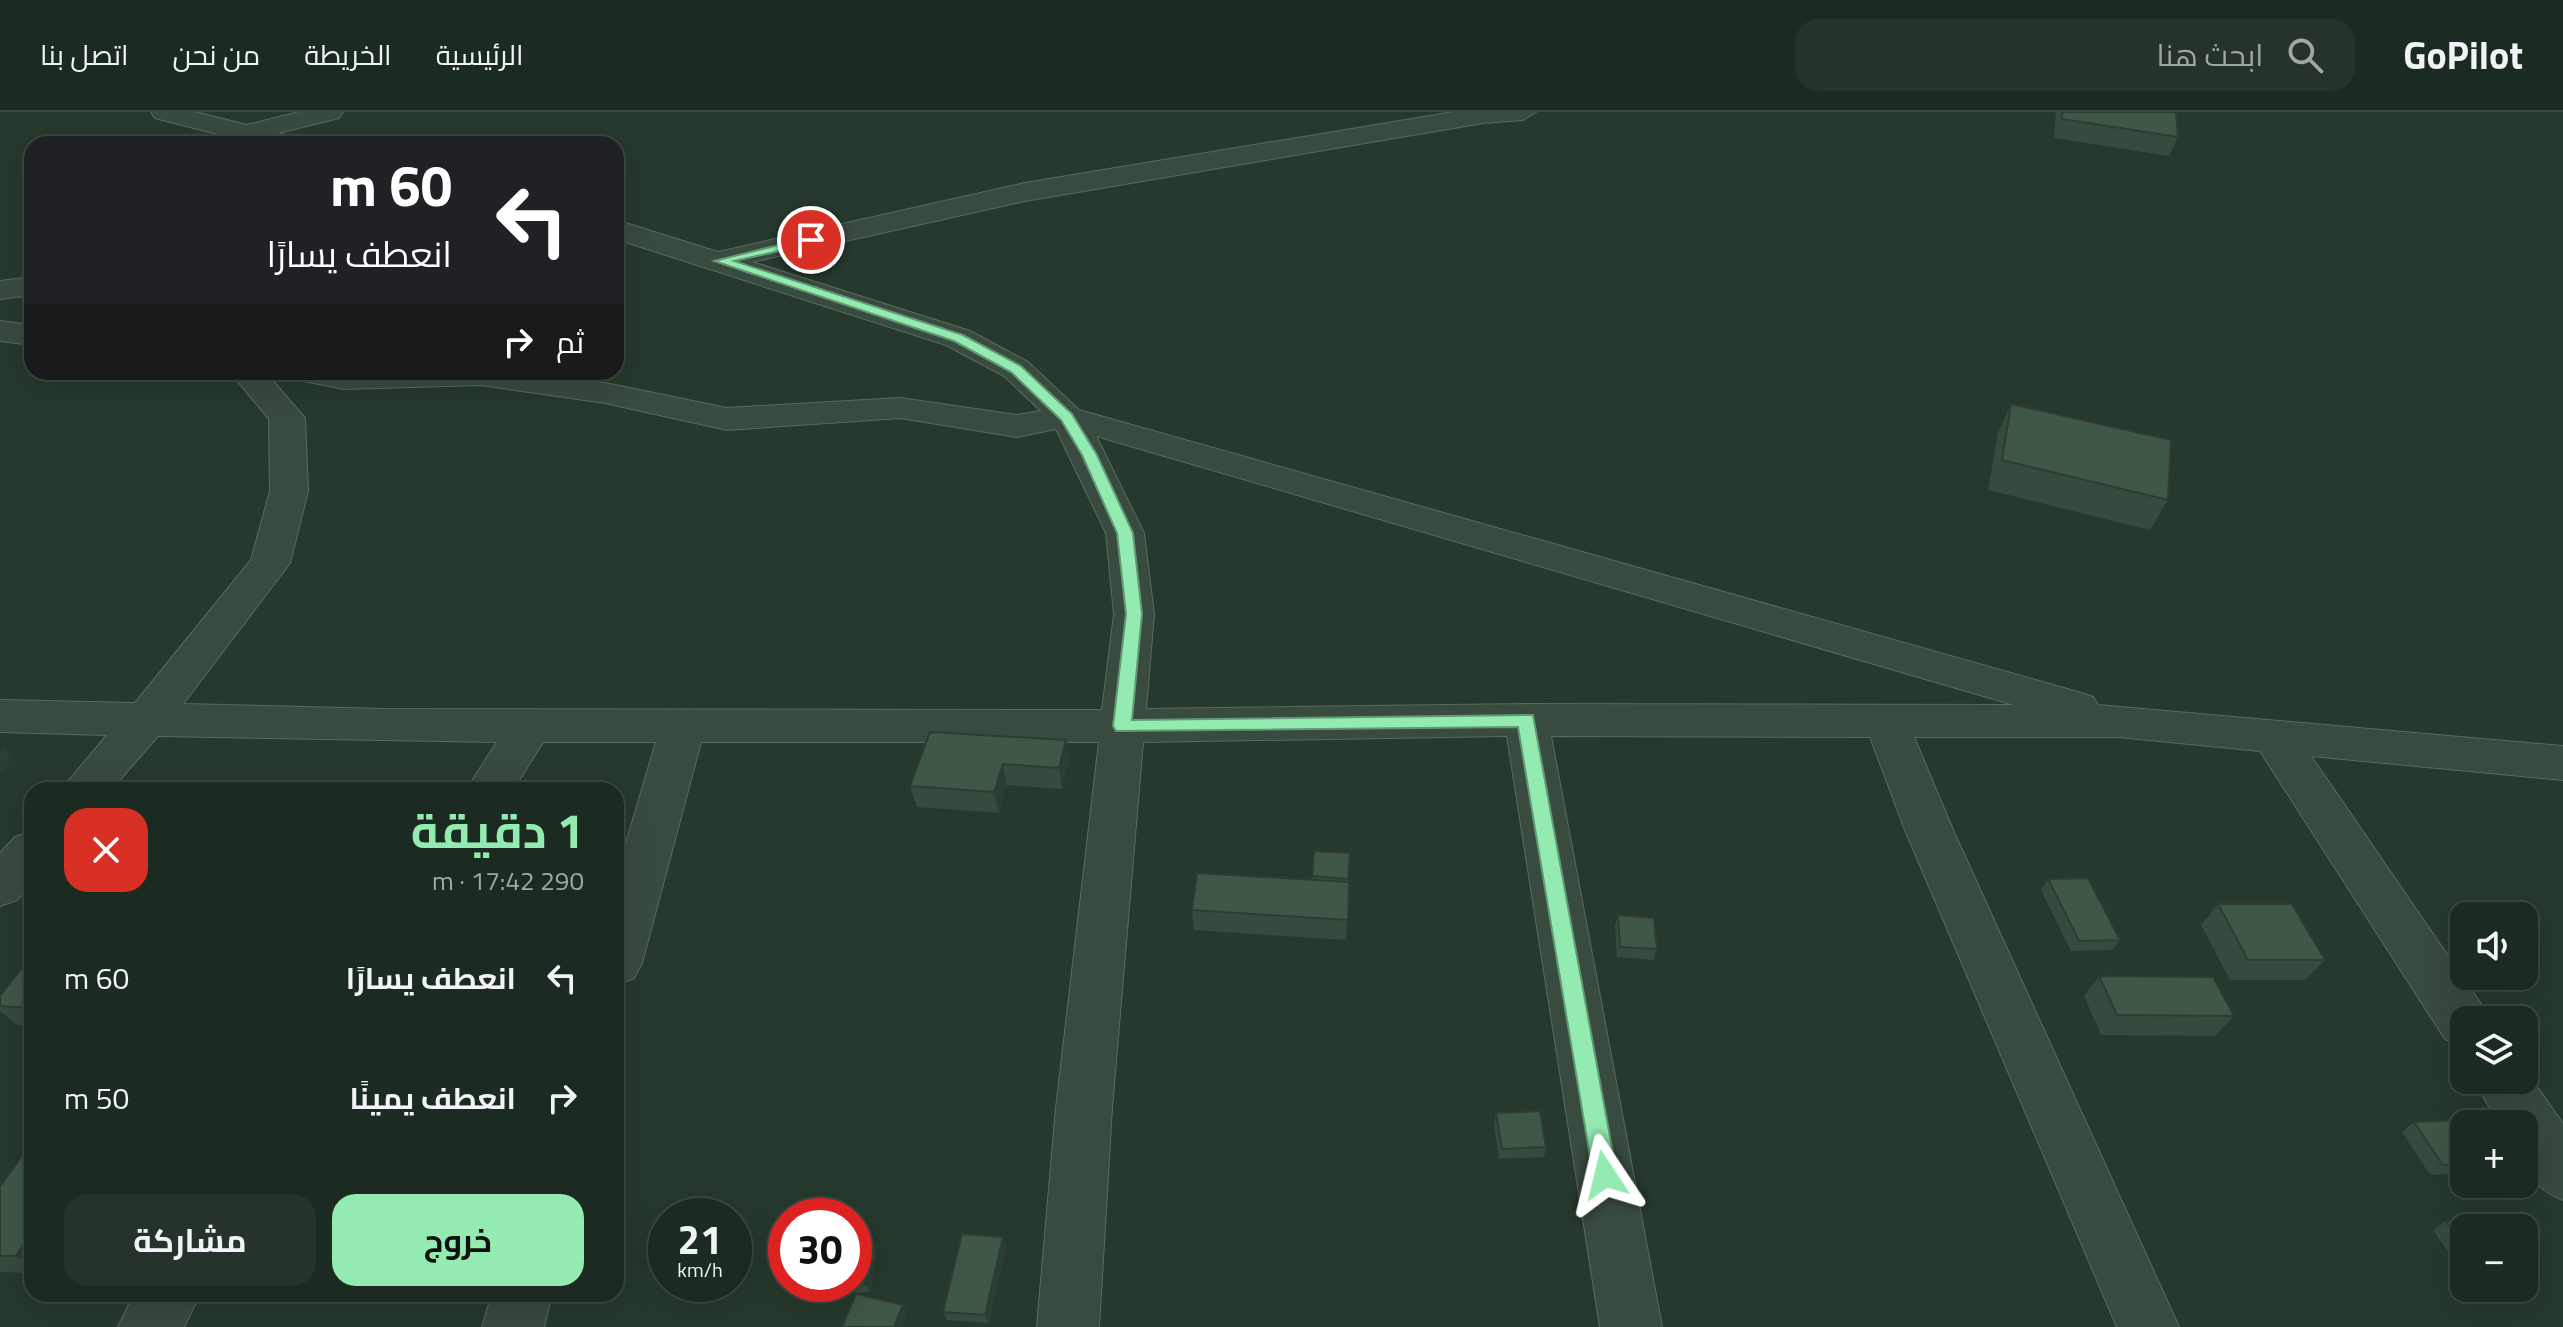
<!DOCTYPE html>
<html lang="ar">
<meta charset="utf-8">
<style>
:root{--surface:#1c2b21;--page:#25332a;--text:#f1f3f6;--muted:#a0a7a5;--line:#3a473f;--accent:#93ebb2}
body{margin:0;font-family:"Titillium Web",Cairo,sans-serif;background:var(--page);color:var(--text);direction:rtl;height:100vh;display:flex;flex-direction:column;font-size:30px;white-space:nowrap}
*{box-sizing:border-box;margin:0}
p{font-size:26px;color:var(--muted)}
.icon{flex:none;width:44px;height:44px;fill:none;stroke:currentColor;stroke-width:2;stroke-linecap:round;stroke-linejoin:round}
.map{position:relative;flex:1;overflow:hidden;direction:ltr}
.panel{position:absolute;left:24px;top:670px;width:600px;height:520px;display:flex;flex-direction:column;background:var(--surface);border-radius:24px;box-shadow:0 8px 32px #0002,0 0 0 2px var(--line);direction:rtl}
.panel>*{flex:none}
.hud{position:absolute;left:24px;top:24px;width:600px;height:244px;border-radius:24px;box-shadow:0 8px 32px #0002,0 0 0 2px var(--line);direction:rtl;background:#202124;color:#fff;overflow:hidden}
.tools{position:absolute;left:2450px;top:790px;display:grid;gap:16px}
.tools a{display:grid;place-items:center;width:88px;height:88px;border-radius:16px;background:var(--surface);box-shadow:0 8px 32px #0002,0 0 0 2px var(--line);font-size:40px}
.speed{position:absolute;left:648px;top:1086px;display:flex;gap:16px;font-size:40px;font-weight:700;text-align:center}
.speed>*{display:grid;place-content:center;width:104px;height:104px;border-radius:50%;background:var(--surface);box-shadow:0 8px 32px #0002,0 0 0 2px var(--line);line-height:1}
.speed small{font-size:20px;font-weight:400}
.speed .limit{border:12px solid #d22;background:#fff;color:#111}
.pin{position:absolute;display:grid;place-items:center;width:68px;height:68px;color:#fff;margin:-34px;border:4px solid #fff;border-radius:50%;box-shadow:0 2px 8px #0007}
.me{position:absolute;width:88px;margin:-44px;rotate:350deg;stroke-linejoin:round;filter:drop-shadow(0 0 6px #0008)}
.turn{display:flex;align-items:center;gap:28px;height:168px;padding:0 40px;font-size:36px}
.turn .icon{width:104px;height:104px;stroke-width:2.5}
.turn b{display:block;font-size:56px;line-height:68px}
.then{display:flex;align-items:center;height:76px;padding:0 40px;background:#0003;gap:16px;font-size:30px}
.round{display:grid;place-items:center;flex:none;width:84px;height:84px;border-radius:24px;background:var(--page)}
.head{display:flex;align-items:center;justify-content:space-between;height:136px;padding:0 40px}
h1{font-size:48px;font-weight:700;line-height:60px;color:var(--accent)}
.button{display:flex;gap:16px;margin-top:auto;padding:16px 40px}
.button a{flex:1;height:92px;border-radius:24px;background:var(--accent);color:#111;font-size:32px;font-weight:700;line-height:92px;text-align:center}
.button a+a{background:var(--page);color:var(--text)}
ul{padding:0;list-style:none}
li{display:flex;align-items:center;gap:24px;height:120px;padding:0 40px}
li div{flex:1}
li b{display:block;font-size:30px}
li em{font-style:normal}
header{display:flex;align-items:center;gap:48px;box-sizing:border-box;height:112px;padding:0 40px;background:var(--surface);border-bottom:2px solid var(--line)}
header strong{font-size:38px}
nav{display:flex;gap:44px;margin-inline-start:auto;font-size:28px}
.search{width:560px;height:72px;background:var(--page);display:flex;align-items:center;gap:20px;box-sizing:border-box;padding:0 28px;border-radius:24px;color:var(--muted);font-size:30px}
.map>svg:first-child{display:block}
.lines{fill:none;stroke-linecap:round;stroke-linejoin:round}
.minor-casing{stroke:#596a5f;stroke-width:2}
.minor{fill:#394a3e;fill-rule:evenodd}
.wall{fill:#364b3d}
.shaded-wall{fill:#2c3d32}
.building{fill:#3f5747;stroke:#2c3d32;stroke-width:2}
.route{fill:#93ebb2;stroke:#609974;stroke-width:2}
</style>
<header>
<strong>GoPilot</strong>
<div class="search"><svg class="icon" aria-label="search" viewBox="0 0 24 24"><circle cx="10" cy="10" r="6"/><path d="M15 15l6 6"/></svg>ابحث هنا</div>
<nav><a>الرئيسية</a><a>الخريطة</a><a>من نحن</a><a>اتصل بنا</a></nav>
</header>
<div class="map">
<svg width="2563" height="1215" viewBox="0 0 2563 1215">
<rect width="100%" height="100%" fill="#26392c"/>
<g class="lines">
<g class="minor-casing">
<path id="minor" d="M 151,0 L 195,0 L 247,13 L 299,0 L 343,0 L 339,6 L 278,21 L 298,26 L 302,32 L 256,32 L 155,6 Z
M 1454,0 L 1536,0 L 1523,8 L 1483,11 L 1025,89 L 752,150 L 970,219 L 1028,250 L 1079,298 L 2078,580 L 2093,585 L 2098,593 L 2563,634 L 2563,668 L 2311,644 L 2483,895 L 2489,908 L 2464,908 L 2464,934 L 2445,927 L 2260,639 L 2119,625 L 1914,625 L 1953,718 L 2179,1215 L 2117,1215 L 1905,718 L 1870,625 L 1551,624 L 1662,1215 L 1600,1215 L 1507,624 L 1143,630 L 1112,996 L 1099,1215 L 1037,1215 L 1056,996 L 1099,630 L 701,630 L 642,851 L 634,866 L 616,873 L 616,765 L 656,630 L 543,630 L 513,678 L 466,678 L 497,630 L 158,624 L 111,678 L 61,678 L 107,623 L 0,620 L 0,588 L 135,591 L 251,448 L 270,379 L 269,307 L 230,260 L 265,260 L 305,306 L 308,379 L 290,451 L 183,592 L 385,597 L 1102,598 L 1114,502 L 1106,421 L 1056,317 L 1017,325 L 900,306 L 727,318 L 605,291 L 481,273 L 344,277 L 294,267 L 289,260 L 531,260 L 605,271 L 727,296 L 900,286 L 1017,303 L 1041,299 L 1004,264 L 946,233 L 616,127 L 616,108 L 718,140 L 1025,71 ZM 1096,324 L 2014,593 L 1526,592 L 1146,597 L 1154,502 L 1144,421 Z
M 32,165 L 32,183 L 0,187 L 0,169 Z
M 0,209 L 32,213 L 32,233 L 0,229 Z
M 32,719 L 32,771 L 17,788 L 0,794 L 0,741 L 15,725 Z
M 2524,956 L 2563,1012 L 2563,1088 C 2524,1073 2524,1050 2524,1012 L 2499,1012 L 2474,968 L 2524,968 Z
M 134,1182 L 200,1182 L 184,1215 L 118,1215 Z
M 492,1182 L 552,1182 L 544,1215 L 482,1215 Z"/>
</g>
<use href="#minor" class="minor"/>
</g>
<path class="wall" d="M 2056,0 L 2176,0 L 2178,25 L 2169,44 L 2054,26 Z
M 2011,292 L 2168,388 L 2150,418 L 1988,378 L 1998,321 Z
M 1066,628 L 1070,649 L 1062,677 L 1007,673 L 999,701 L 917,695 L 910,674 Z
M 1314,739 L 1350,741 L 1346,828 L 1194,818 L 1192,798 L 1312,768 Z
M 2048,767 L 2120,828 L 2112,838 L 2071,839 L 2041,778 Z
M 2218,792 L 2325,848 L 2305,868 L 2230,868 L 2201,813 Z
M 1618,803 L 1657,837 L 1653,848 L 1617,845 L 1615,813 Z
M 32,844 L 32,914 L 17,913 L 0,899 L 0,884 Z
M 2099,864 L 2234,904 L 2215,924 L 2101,923 L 2084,884 Z
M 1496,1001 L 1546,1035 L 1544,1045 L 1499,1047 L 1494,1011 Z
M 2414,1010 L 2464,1013 L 2464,1061 L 2430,1063 L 2402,1020 Z
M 32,1045 L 32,1161 L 0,1160 L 0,1075 Z
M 2446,1109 L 2464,1116 L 2464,1164 L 2433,1118 Z
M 873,1127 L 877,1136 L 870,1180 L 818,1182 L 813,1174 Z
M 1006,1134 L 989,1211 L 947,1208 L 943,1200 Z"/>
<path class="shaded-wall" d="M 1066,628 L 1070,649 L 1062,677 L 1059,656 Z
M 3,634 L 14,645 L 0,663 L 0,637 Z
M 1003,652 L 1007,673 L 999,701 L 994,680 Z
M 32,1120 L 32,1154 L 16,1144 Z
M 1003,1125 L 1006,1134 L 989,1211 L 985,1203 Z
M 873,1127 L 877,1136 L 870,1180 L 865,1172 Z
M 903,1193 L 908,1201 L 902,1215 L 894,1215 Z"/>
<path class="building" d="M 2062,0 L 2176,0 L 2178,25 L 2062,7 Z
M 2011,292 L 2171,328 L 2168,388 L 2002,348 Z
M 930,620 L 1066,628 L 1059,656 L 1003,652 L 994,680 L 910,674 Z
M 1314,739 L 1350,741 L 1348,767 L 1312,764 Z
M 1197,761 L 1349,770 L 1348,808 L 1192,798 Z
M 2088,766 L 2120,828 L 2079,829 L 2048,767 Z
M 2218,792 L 2292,792 L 2325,848 L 2248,848 Z
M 1618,803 L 1654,806 L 1657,837 L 1620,835 Z
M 32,844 L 32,896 L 0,894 L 0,884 Z
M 2099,864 L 2213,865 L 2234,904 L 2117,903 Z
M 1540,999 L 1546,1035 L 1502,1037 L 1496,1001 Z
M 2460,1008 L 2464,1013 L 2464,1052 L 2443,1053 L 2414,1010 Z
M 21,1045 L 32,1045 L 32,1120 L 16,1144 L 0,1144 L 0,1075 Z
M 2500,1106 L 2507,1116 L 2464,1116 L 2464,1136 L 2446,1109 Z
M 962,1122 L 1003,1125 L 985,1203 L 943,1200 Z
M 873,1127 L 865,1172 L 813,1174 L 813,1172 L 854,1172 L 854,1128 Z
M 2524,1142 L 2531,1152 L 2524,1152 Z
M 856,1182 L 903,1193 L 894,1215 L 842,1215 Z"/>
<path class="route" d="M 811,125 L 818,128 L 816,131 L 734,149 L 963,223 L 1021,254 L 1072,302 L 1097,343 L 1133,421 L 1142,502 L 1132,608 L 1533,603 L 1617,1063 L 1613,1071 L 1605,1075 L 1597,1071 L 1593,1063 L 1518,615 L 1116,619 L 1113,614 L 1126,502 L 1117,421 L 1082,343 L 1061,308 L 1011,260 L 954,229 L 714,149 Z"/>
</svg>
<div class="tools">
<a><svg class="icon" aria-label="sound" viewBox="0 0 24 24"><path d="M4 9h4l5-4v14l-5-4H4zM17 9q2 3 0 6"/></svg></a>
<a><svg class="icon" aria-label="layers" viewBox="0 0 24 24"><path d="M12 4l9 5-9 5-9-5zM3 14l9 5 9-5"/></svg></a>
<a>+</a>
<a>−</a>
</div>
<div class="speed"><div>21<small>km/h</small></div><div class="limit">30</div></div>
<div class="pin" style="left:811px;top:128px;background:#d93025"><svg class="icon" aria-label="arrive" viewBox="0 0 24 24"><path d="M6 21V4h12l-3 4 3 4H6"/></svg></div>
<svg class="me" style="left:1605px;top:1063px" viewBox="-20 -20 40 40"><path d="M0-17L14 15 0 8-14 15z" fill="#93ebb2" stroke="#fff" stroke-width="4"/></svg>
<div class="hud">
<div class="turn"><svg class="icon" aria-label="left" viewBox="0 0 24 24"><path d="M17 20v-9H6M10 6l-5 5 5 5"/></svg><div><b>60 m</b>انعطف يسارًا</div></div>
<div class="then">ثم<svg class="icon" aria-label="right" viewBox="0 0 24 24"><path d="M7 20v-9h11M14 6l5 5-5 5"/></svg></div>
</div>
<section class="panel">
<div class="head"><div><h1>1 دقيقة</h1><p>290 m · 17:42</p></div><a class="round" style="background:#d93025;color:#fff"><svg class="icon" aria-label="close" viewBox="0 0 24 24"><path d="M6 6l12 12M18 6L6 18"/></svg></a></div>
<ul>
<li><svg class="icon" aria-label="left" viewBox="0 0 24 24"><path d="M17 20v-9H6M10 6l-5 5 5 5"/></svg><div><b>انعطف يسارًا</b></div><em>60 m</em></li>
<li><svg class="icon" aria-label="right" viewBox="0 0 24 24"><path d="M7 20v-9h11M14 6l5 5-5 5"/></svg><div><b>انعطف يمينًا</b></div><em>50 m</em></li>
</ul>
<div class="button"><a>خروج</a><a>مشاركة</a></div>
</section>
</div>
